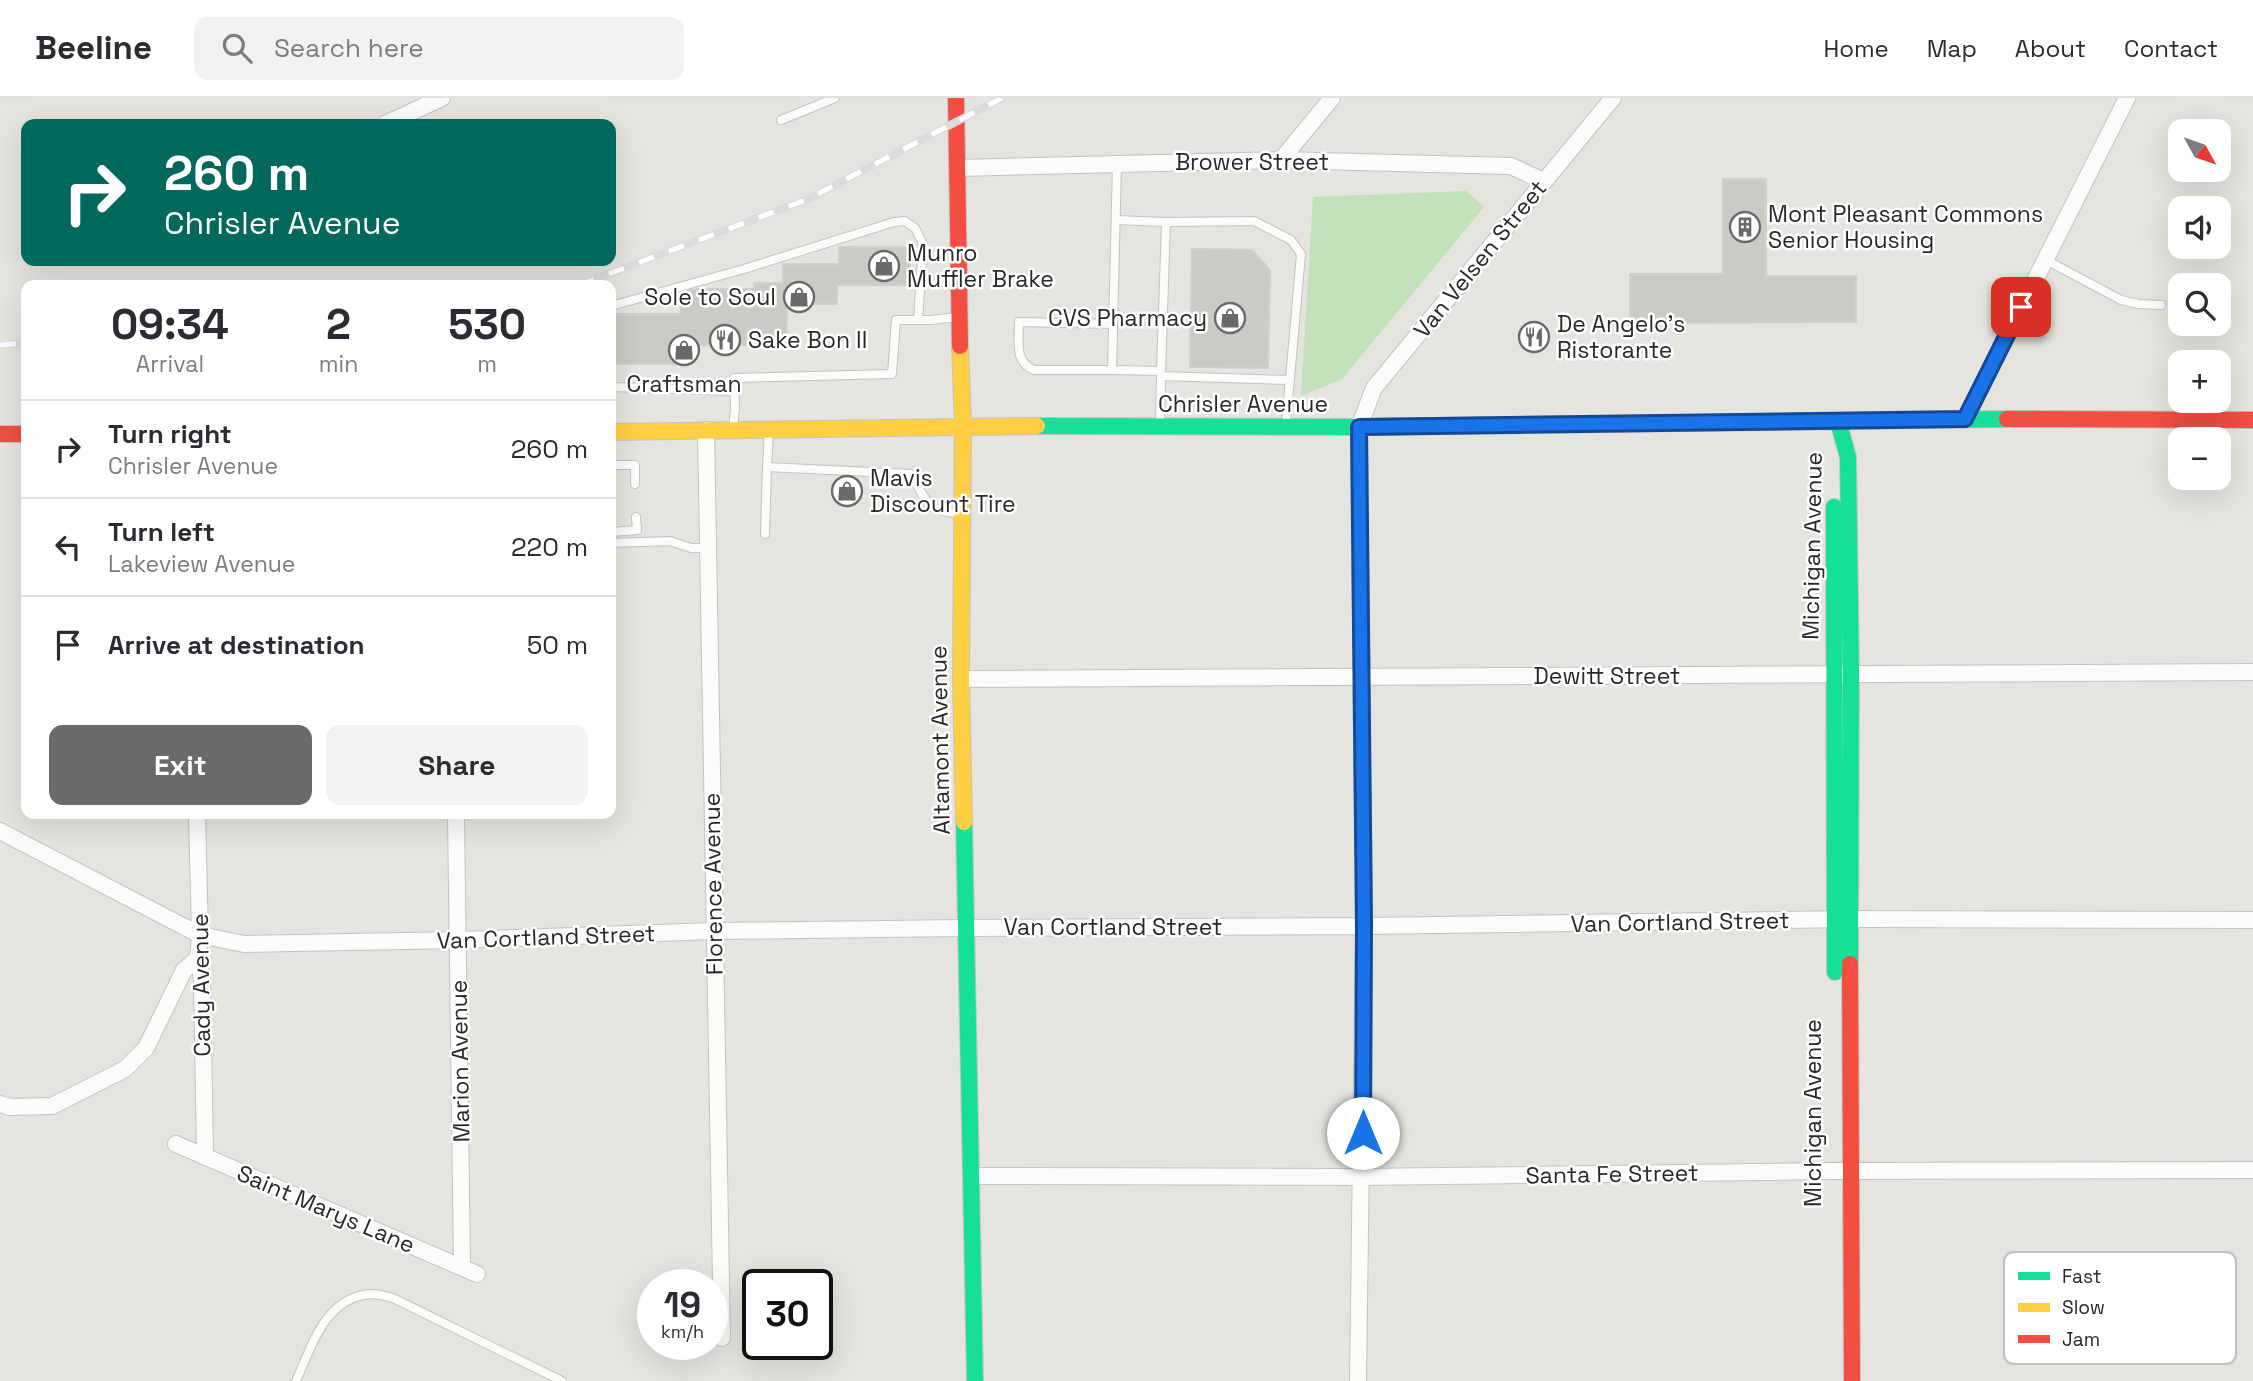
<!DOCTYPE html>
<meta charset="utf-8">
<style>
:root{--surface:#fff;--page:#f2f2f3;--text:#2b2b33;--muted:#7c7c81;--line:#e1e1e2;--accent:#6a6a68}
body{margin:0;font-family:"Space Grotesk",sans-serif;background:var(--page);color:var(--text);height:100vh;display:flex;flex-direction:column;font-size:26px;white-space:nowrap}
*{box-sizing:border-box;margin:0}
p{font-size:23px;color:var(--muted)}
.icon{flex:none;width:38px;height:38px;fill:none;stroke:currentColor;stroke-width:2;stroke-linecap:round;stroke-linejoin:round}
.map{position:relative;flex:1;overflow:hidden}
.panel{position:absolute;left:21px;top:182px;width:595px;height:539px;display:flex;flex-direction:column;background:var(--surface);border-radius:14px;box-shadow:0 7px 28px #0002}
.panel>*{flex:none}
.banner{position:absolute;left:21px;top:21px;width:595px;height:147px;border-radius:14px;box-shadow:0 7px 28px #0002;background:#00695c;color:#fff;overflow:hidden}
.needle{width:46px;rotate:130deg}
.buttons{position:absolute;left:2168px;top:21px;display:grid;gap:14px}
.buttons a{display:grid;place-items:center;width:63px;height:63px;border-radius:14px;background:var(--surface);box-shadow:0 7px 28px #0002;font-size:35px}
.speed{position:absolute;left:637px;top:1171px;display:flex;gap:14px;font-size:35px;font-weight:700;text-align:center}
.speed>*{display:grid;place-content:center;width:91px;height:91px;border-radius:50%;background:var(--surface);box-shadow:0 7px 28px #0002;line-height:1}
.speed small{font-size:18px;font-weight:400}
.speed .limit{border:4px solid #111;border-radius:10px;background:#fff;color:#111}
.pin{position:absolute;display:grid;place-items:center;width:60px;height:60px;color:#fff;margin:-30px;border-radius:14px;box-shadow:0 4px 10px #0006}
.me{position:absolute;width:77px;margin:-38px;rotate:0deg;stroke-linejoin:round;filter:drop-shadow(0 0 5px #0008)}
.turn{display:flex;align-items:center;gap:24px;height:147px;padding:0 28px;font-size:32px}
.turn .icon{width:91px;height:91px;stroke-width:2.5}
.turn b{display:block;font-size:49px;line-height:60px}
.eta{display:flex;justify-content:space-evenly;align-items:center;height:119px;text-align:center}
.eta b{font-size:42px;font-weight:700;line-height:49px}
.button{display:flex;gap:14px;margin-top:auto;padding:14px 28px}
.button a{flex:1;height:80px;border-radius:14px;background:var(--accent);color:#fff;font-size:28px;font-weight:700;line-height:80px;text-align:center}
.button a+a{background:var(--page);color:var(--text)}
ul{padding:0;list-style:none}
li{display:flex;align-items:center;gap:21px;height:98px;padding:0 28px;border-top:2px solid var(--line)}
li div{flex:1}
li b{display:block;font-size:26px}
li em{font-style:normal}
header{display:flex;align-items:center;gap:42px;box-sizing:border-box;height:98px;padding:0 35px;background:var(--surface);border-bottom:2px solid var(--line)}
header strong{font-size:33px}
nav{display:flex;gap:38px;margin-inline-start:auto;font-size:24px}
.search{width:490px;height:63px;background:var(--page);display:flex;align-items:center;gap:18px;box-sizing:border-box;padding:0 24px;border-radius:14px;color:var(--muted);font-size:26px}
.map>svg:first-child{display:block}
.green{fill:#c2e0b9}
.building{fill:#cbcac5;stroke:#d1cfca;stroke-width:2}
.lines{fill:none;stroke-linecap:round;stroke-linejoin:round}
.lane-casing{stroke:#c4c3c3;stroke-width:10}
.street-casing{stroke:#c4c3c3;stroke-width:18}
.fast-casing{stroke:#c4c3c3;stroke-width:18}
.slow-casing{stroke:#c4c3c3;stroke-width:18}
.jam-casing{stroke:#c4c3c3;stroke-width:18}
.lane{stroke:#fbfbfa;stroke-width:8}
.street{stroke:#fbfbfa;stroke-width:16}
.fast{stroke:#16e098;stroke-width:16}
.slow{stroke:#ffcf43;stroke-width:16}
.jam{stroke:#f24e42;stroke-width:16}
.rail-casing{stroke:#dddcdd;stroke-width:8}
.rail{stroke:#fff;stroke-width:5;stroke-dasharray:16;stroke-linecap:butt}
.route-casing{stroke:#114b97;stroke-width:18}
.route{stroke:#1a73e8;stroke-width:12}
.labels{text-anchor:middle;stroke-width:5;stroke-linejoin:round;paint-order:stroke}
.street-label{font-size:23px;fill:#282828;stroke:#fff}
.poi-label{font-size:23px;fill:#282828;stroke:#fff;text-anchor:start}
.key{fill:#fff;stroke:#bebebe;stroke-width:2}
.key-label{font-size:19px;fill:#282828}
</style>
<header>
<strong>Beeline</strong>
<div class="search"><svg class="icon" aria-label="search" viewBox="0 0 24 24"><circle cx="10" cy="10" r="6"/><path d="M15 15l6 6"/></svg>Search here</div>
<nav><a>Home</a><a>Map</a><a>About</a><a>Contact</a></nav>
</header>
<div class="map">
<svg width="2253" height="1283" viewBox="0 0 2253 1283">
<rect width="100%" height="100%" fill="#e6e4de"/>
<path class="green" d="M 1466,93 L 1484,109 L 1342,281 L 1301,298 L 1313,99 Z"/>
<path class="building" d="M 1723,81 L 1766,81 L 1766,178 L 1856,178 L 1856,224 L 1630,225 L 1630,176 L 1723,176 Z
M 839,149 L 910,149 L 910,187 L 837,187 L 837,206 L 787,206 L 786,247 L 691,247 L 691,266 L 611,266 L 611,216 L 681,216 L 681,195 L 697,191 L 754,191 L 754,185 L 783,185 L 783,166 L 839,166 Z
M 1192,151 L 1252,152 L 1270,172 L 1268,270 L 1190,269 Z"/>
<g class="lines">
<g class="lane-casing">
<path id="lane" d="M 781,22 L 835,0
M 1116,122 L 1166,124 L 1161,273 L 1112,272 L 1117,66
M 1166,124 L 1254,123 L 1291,142 L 1301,156 L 1286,326
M 2046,162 L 2121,202 L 2138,206 L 2161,207
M 611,208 L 744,171 L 894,124 L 905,123 L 915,130 L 923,146 L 918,222
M 1112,272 L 1034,272 C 1014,264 1019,243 1019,224 L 1113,226
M 1161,278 L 1290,282
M 611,289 L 735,293
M 1160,326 L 1161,276
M 733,329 L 735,312 L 734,280 L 892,276 L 896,222 L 931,222 L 958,219
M 611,367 L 635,367 L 635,386
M 767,369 L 769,332
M 611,434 L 637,432 L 636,419
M 765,436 L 767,369 L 911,376 C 927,404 927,415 962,415
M 611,445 L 670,443 L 691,450 L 708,450
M 296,1283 C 312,1248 325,1199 371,1196 C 378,1196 386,1198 393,1200 L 562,1283"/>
</g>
<g class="street-casing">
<path id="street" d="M 385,26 L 442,0
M 1281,62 L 1332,0
M 957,70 L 1281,62 L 1511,68 L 1543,83
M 1965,321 L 2127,0
M 706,332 L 722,1240
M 961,581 L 2253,574
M 197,716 L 200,837 L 198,860 L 202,881 L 205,1059
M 456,716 L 462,1168
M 0,733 L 200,837 L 244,846 L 459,842 L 714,833 L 966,830 L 1364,828 L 1850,821 L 2253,822
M 0,1006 L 10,1009 L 52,1008 L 125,971 L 146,950 L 184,872 L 198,860
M 176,1046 L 477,1176
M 972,1078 L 1362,1079 L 1836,1073 L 2253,1072
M 1358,1283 L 1364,828 L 1359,329 L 1374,290 L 1613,0"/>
</g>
<g class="fast-casing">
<path id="fast" d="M 1838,323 L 1848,359 L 1851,576 L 1850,866
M 1037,328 L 1359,329 L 2007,321
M 1834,409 L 1835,874
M 964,724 L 975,1283"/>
</g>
<g class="slow-casing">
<path id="slow" d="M 960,248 L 963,328 L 961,581 L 964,724
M 611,334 L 1037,328"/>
</g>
<g class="jam-casing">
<path id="jam" d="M 956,0 L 960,248
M 2007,321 L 2253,322
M 0,336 L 26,336
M 1850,866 L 1852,1283"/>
</g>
<use href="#lane" class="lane"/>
<use href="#street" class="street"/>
<use href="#fast" class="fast"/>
<use href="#slow" class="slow"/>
<use href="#jam" class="jam"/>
<g class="rail-casing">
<path id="rail" d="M 579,187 L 808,101 L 1002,0
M 0,247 L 26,245"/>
</g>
<use href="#rail" class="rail"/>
</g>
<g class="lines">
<g class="route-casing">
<path id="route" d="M 1363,1035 L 1364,828 L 1359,329 L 1965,321 L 2021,209"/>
</g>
<use href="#route" class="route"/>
</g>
<defs>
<g id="building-ring" transform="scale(1.575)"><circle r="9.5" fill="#fff" stroke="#6a6a68" stroke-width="1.5"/><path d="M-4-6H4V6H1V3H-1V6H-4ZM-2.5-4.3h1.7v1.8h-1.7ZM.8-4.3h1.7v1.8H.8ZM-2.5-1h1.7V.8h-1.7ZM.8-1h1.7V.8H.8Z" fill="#6a6a68"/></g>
<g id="shop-ring" transform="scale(1.575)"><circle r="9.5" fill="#fff" stroke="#6a6a68" stroke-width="1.5"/><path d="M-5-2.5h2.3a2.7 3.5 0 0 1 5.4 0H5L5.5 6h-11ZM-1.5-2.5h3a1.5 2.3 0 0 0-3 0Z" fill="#6a6a68"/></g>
<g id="restaurant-ring" transform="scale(1.575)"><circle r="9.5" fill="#fff" stroke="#6a6a68" stroke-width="1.5"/><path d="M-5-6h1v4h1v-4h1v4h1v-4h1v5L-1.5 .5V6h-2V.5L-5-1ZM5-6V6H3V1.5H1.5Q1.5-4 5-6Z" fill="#6a6a68"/></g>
</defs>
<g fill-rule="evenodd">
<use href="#building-ring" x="1745" y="129"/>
<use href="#shop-ring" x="884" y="168"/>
<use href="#shop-ring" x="799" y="199"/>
<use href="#shop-ring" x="1230" y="220"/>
<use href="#restaurant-ring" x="1534" y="239"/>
<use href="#restaurant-ring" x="725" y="242"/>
<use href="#shop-ring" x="684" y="252"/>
<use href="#shop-ring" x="847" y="393"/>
</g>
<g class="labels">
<g class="street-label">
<text x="1252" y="72">Brower Street</text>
<text transform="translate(1480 161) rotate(-51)" y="8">Van Velsen Street</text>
<text x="1243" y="314">Chrisler Avenue</text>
<text transform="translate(1812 448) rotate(-89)" y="8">Michigan Avenue</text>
<text x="1607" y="586">Dewitt Street</text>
<text transform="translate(940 642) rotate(-91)" y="8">Altamont Avenue</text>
<text transform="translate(713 786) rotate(-91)" y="8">Florence Avenue</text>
<text transform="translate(1680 824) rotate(-1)" y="8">Van Cortland Street</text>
<text x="1113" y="837">Van Cortland Street</text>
<text transform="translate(546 839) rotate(-2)" y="8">Van Cortland Street</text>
<text transform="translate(201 887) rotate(-91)" y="8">Cady Avenue</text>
<text transform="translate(460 963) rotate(-91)" y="8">Marion Avenue</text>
<text transform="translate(1813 1015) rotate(-90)" y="8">Michigan Avenue</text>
<text transform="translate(1612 1076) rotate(-1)" y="8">Santa Fe Street</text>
<text transform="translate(326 1111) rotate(23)" y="8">Saint Marys Lane</text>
</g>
<g class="poi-label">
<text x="1768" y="124">Mont Pleasant Commons<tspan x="1768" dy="26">Senior Housing</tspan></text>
<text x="907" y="163">Munro<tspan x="907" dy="26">Muffler Brake</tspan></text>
<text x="776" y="207" text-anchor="end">Sole to Soul</text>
<text x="1207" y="228" text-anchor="end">CVS Pharmacy</text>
<text x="1557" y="234">De Angelo's<tspan x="1557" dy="26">Ristorante</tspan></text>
<text x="748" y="250">Sake Bon II</text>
<text x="684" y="294" text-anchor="middle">Craftsman</text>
<text x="870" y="388">Mavis<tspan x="870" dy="26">Discount Tire</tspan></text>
</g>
</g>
<rect x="2004" y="1154" width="232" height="112" rx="10" class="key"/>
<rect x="2018" y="1174" width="32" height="8" fill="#16e098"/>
<rect x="2018" y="1205" width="32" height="9" fill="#ffcf43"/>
<rect x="2018" y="1237" width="32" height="8" fill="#f24e42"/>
<g class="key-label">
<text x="2062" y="1185">Fast</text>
<text x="2062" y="1216">Slow</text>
<text x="2062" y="1248">Jam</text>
</g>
</svg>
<div class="buttons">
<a><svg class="needle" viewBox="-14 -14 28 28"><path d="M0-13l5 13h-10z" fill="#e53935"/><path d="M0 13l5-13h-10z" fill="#7c7c81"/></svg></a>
<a><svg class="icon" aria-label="sound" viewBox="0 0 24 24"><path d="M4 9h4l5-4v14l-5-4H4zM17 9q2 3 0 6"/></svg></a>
<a><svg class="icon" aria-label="search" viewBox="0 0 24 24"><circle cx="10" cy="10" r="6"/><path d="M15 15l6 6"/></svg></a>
<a>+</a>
<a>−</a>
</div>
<div class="speed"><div>19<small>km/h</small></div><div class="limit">30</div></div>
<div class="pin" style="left:2021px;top:209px;background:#d93025"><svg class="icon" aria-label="arrive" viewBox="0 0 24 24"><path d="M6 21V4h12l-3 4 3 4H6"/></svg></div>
<svg class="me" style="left:1363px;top:1035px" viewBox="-20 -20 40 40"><circle r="19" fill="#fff"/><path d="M0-13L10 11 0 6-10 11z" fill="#1a73e8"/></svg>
<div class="banner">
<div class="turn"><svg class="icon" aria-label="right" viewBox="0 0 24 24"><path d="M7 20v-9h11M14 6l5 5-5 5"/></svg><div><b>260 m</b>Chrisler Avenue</div></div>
</div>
<section class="panel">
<div class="eta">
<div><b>09:34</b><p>Arrival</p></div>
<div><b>2</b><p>min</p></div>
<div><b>530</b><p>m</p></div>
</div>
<ul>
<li><svg class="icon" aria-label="right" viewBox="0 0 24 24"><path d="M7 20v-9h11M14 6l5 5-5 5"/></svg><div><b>Turn right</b><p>Chrisler Avenue</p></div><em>260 m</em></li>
<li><svg class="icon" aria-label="left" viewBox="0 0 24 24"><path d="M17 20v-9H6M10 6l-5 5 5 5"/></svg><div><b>Turn left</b><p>Lakeview Avenue</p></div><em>220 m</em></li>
<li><svg class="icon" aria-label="arrive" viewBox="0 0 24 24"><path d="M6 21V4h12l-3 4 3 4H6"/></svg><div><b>Arrive at destination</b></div><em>50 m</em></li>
</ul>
<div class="button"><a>Exit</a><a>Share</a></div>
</section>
</div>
